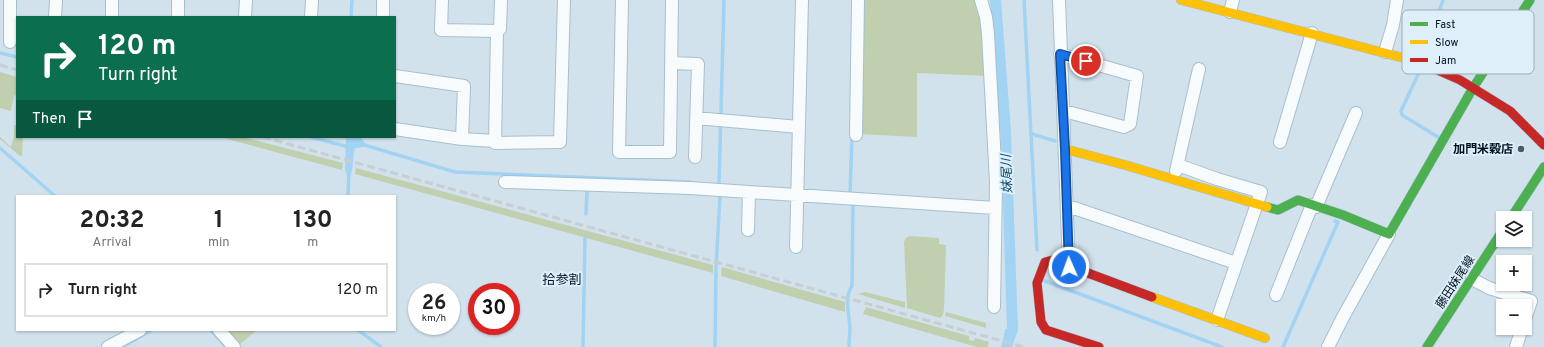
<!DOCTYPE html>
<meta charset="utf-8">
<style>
:root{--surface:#fff;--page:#f6f6f6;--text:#222;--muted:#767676;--line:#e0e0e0}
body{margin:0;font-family:Overpass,"Noto Sans JP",sans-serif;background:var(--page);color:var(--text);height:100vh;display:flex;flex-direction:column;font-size:15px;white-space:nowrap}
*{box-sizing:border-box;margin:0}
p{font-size:13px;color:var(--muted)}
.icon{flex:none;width:22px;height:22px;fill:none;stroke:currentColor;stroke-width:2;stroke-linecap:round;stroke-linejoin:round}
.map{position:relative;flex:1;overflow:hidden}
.drawer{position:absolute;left:16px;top:195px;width:380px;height:136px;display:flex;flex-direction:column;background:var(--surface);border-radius:0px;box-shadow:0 1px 3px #0004}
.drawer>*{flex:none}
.hud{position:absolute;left:16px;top:16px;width:380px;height:122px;border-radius:0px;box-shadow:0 1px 3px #0004;background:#0b6e4f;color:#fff;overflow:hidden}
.buttons{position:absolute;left:1496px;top:211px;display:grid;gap:8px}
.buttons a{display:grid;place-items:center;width:36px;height:36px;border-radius:0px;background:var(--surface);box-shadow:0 1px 3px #0004;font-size:20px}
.speed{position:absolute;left:408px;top:283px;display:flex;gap:8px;font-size:20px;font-weight:700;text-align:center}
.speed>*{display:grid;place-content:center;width:52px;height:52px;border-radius:50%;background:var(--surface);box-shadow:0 1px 3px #0004;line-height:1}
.speed small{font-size:10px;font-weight:400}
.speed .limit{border:6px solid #d22;background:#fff;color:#111}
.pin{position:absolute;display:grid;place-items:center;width:34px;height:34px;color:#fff;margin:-17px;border:2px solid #fff;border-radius:50%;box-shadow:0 1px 4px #0007}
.me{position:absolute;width:44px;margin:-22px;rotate:358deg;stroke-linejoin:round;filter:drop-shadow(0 0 3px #0008)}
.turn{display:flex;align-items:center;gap:14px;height:84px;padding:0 16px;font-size:18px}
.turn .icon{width:52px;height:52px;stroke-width:2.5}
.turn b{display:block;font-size:28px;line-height:34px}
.then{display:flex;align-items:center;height:38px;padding:0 16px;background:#0003;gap:8px;font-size:15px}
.eta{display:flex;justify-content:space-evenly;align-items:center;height:68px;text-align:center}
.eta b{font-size:24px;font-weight:700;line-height:28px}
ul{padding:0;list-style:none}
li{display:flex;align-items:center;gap:12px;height:54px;margin:0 8px 6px;padding:0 8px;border:2px solid var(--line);border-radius:0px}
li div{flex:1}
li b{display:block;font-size:15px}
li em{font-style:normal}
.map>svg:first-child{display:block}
.green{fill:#c0cfae}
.water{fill:#a2d3f3}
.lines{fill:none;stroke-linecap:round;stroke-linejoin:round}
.stream{stroke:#a2d3f3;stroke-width:3.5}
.street-casing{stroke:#a7bfcd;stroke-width:14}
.fast-casing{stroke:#a7bfcd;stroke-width:10}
.slow-casing{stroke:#a7bfcd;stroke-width:10}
.jam-casing{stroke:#a7bfcd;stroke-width:10}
.street{stroke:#f8fbfc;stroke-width:12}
.fast{stroke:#4caf50;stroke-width:9}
.slow{stroke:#ffc107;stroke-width:9}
.jam{stroke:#c62828;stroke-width:9}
.rail{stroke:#c8ced1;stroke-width:3;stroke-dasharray:8 4;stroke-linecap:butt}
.route-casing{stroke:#114b97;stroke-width:10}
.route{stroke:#1a73e8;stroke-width:7}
.poi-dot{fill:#495b69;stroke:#dfeff9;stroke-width:1.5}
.labels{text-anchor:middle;stroke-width:4;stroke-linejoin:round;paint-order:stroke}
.poi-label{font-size:12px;font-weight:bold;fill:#001322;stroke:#dfeff9;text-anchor:end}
.street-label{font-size:12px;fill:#001322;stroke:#dfeff9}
.water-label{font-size:13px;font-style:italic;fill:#0a4c6e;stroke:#dfeff9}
.neighbourhood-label{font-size:13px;fill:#001322;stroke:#dfeff9}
.key{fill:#dfeff9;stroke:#9cadb8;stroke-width:1}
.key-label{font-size:11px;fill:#001322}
</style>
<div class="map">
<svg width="1544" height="347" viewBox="0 0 1544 347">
<rect width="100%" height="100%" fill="#d1e2ed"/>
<path class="green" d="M 862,0 L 976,0 L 984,20 L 988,76 L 917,73 L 917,137 L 858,134 Z
M 0,72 L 17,77 L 17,96 L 14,95 L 11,111 L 0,108 Z
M 14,125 L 17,125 L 17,137 L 23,137 L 22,156 L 20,156 L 0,139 L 0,137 L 11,147 L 14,136 Z
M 220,137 L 242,137 L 343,163 L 342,170 Z
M 356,168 L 713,265 L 713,273 L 355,174 Z
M 910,236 L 939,238 L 939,244 L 946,245 L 944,309 L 943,315 L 940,318 L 907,308 L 904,242 L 906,238 Z
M 722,267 L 845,302 L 845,312 L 721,276 Z
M 865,292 L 905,302 L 905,308 L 858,294 Z
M 866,307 L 969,336 L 969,340 L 974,341 L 975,338 L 989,342 L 988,347 L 977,347 L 863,314 Z
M 946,312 L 986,323 L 986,328 L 945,316 Z
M 225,330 L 257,330 L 238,346 Z"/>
<path class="water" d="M 990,0 L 1001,0 L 1011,132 L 1018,330 L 1012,347 L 1001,347 L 1005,331 L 1005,329 L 1007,329 L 1001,139 Z
M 346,137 L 360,137 L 365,143 L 364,147 L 355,148 C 352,157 354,169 350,176 L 347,175 L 345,169 Z"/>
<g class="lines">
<path class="stream" d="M 1024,0 L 1037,250
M 351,17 L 352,0
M 0,53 L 17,57
M 1424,58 L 1443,0
M 1421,68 L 1401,111 L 1402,115 L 1438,137
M 1032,134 L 1055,141
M 311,137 L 349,147
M 361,144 L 455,172 L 690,182
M 0,148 L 55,196
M 719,184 L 724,0
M 850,194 L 852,135
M 348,196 L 349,172
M 586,214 L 587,192
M 1045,281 L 1222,347
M 211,330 L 226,347
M 358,330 L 381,347
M 122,347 L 152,330
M 583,347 L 585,238
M 715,347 L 716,268 L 720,195
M 849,347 C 849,340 850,334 850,327 C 849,314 844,297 852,286 L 853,203
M 1283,347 L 1338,222 L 1335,221"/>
<g class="street-casing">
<path id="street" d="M 442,0 L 441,30 L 497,31 L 500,29 L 501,0
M 622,0 L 619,152 L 670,152 L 672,0
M 981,0 L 986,17 L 988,34 L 996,182 L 994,307
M 1059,0 L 1069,267
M 1230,12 L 1233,0
M 55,17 L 56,0
M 112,17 L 112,0
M 178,17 L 178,0
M 245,17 L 246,0
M 311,17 L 312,0
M 383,17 L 383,0
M 497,31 L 495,143 L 560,142 L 564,0
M 10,42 L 10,0
M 1385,52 L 1393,25 L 1397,0
M 1060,54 L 1137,76 L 1130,124 L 1124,127 L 1064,111
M 671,63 L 698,64 L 695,157
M 395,76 L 464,86 L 462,139
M 696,118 L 799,127
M 395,129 L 462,139 L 496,141
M 856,135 L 858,0
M 1280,142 L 1312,33
M 1178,165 L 1217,179 L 1261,192 L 1217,320
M 1176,171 L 1199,69
M 505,182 L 690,188 L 749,192
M 1068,206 L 1236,263
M 1316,207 L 1356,113
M 748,230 L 749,192 L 995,208
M 796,247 L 802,0
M 1472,279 L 1489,288 L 1531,301 L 1525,319
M 1276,295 L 1312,205
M 219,330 L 234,347
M 108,347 L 140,330
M 1328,347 L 1342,319 L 1389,234
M 1516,347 L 1522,328"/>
</g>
<g class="fast-casing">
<path id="fast" d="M 1267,207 L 1278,210 L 1298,200 L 1343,215 L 1389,234 L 1473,88 L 1530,0
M 1511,218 L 1544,167
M 1427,347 L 1503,230"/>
</g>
<g class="slow-casing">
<path id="slow" d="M 1181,0 L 1419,62 L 1435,69
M 1065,149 L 1125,165 L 1267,207
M 1152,297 L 1265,338"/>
</g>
<g class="jam-casing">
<path id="jam" d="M 1435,69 L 1460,80 L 1510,111 L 1544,145
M 1099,347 L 1046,330 L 1041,322 L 1037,283 L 1045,262 L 1053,260 L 1152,297"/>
</g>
<use href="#street" class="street"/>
<use href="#fast" class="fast"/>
<use href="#slow" class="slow"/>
<use href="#jam" class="jam"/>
<path class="rail" d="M 0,65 L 17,70
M 263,137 L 1024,347"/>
</g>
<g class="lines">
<g class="route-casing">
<path id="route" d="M 1069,267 L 1065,149 L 1060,54 L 1086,61"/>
</g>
<use href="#route" class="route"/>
</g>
<circle class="poi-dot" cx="1521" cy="149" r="4"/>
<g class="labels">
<g class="poi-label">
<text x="1513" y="153">加門米穀店</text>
</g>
<g class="street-label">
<text transform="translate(1455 282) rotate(-57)" y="4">藤田妹尾線</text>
</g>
<g class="water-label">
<text transform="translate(1006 174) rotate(-92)" y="5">妹尾川</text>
</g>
<g class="neighbourhood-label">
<text x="562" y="284">拾参割</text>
</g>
</g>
<rect x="1402" y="10" width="132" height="64" rx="6" class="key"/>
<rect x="1410" y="22" width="18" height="4" fill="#4caf50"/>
<rect x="1410" y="40" width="18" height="4" fill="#ffc107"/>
<rect x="1410" y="58" width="18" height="4" fill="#c62828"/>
<g class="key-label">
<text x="1435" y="28">Fast</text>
<text x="1435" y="46">Slow</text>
<text x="1435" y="64">Jam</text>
</g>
</svg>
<div class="buttons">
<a><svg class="icon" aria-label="layers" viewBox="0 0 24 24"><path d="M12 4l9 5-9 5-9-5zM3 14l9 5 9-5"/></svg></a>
<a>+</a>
<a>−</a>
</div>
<div class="speed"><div>26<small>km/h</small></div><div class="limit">30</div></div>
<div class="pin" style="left:1086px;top:61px;background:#d93025"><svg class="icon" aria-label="arrive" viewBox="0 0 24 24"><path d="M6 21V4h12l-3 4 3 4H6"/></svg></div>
<svg class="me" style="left:1069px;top:267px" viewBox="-20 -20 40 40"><circle r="17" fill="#1a73e8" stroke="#fff" stroke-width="3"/><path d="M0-11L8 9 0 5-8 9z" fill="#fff"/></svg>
<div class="hud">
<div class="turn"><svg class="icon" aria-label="right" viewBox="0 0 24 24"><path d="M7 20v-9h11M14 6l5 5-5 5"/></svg><div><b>120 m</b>Turn right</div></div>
<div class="then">Then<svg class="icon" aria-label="arrive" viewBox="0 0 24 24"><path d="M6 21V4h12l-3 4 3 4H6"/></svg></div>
</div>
<section class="drawer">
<div class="eta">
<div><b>20:32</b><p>Arrival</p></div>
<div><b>1</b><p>min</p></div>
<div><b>130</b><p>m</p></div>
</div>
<ul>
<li><svg class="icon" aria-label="right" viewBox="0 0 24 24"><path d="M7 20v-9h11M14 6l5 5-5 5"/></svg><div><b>Turn right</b></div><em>120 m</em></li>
</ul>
</section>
</div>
